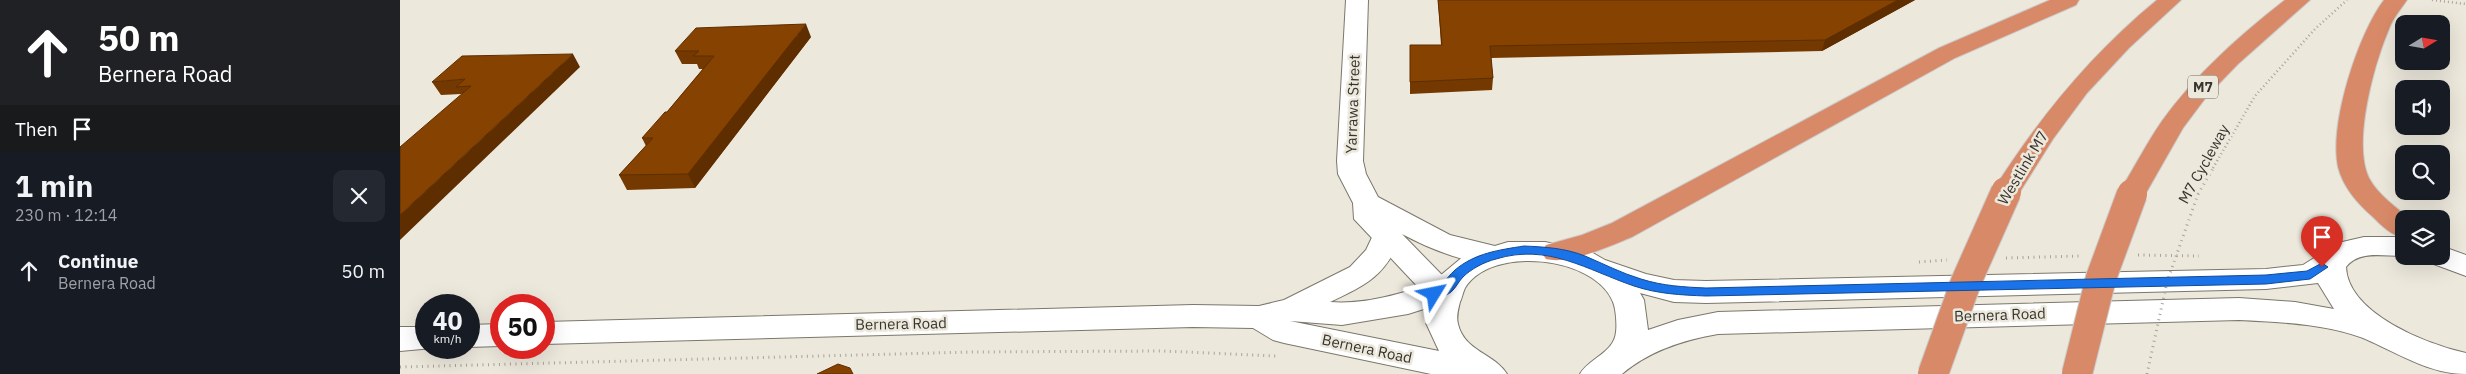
<!DOCTYPE html>
<meta charset="utf-8">
<style>
:root{--surface:#171b24;--page:#242831;--text:#f1f3f6;--muted:#9ea1a6}
body{margin:0;font-family:"IBM Plex Sans",sans-serif;background:var(--page);color:var(--text);height:100vh;display:flex;flex-direction:column;font-size:19px;white-space:nowrap}
*{box-sizing:border-box;margin:0}
p{font-size:16px;color:var(--muted)}
.icon{flex:none;width:28px;height:28px;fill:none;stroke:currentColor;stroke-width:2;stroke-linecap:round;stroke-linejoin:round}
.map{position:relative;flex:1;overflow:hidden}
.drawer{display:flex;flex-direction:column;background:var(--surface);width:400px}
.drawer>*{flex:none}
.guide{background:#202124;color:#fff;overflow:hidden}
.needle{width:32px;rotate:79deg}
.controls{position:absolute;left:1995px;top:15px;display:grid;gap:10px}
.controls a{display:grid;place-items:center;width:55px;height:55px;border-radius:10px;background:var(--surface);box-shadow:0 5px 20px #0002;font-size:25px}
.speed{position:absolute;left:15px;top:294px;display:flex;gap:10px;font-size:25px;font-weight:700;text-align:center}
.speed>*{display:grid;place-content:center;width:65px;height:65px;border-radius:50%;background:var(--surface);box-shadow:0 5px 20px #0002;line-height:1}
.speed small{font-size:12px;font-weight:400}
.speed .limit{border:8px solid #d22;background:#fff;color:#111}
.pin{position:absolute;display:grid;place-items:center;width:42px;height:42px;color:#fff;margin:-51px -21px;border-radius:50% 50% 50% 0;rotate:-45deg;box-shadow:0 0 5px #0007}
.pin .icon{rotate:45deg}
.me{position:absolute;width:55px;margin:-28px;rotate:55deg;stroke-linejoin:round;filter:drop-shadow(0 0 4px #0008)}
.turn{display:flex;align-items:center;gap:18px;height:105px;padding:0 15px;font-size:22px}
.turn .icon{width:65px;height:65px;stroke-width:2.5}
.turn b{display:block;font-size:35px;line-height:42px}
.then{display:flex;align-items:center;height:48px;padding:0 15px;background:#0003;gap:10px;font-size:19px}
.round{display:grid;place-items:center;flex:none;width:52px;height:52px;border-radius:10px;background:var(--page)}
.headline{display:flex;align-items:center;justify-content:space-between;height:85px;padding:0 15px}
h1{font-size:30px;font-weight:700;line-height:38px}
ul{padding:0;list-style:none}
li{display:flex;align-items:center;gap:15px;height:65px;padding:0 15px}
li div{flex:1}
li b{display:block;font-size:19px}
li em{font-style:normal}
main{display:flex;flex:1;min-height:0}
.map>svg:first-child{display:block}
.lines{fill:none;stroke-linecap:round;stroke-linejoin:round}
.minor-casing{stroke:#7b776c;stroke-width:2}
.secondary-casing{stroke:#7b776c;stroke-width:2}
.motorway-casing{stroke:#cbcac9;stroke-width:2}
.path-far1{stroke:#a6a399;stroke-width:2.5;stroke-dasharray:1 3;stroke-linecap:butt}
.path{stroke:#a6a399;stroke-width:3;stroke-dasharray:1 4.5;stroke-linecap:butt}
.minor{fill:#fff;fill-rule:evenodd}
.secondary{fill:#fff;fill-rule:evenodd}
.motorway{fill:#d88a68;fill-rule:evenodd}
.motorway-bridge-casing{stroke:#cbcac9;stroke-width:32;stroke-linecap:butt}
.path-bridge{stroke:#a6a399;stroke-width:3;stroke-dasharray:1 4.5;stroke-linecap:butt}
.motorway-bridge{stroke:#d88a68;stroke-width:30}
.wall{fill:#733901}
.shaded-wall{fill:#5e2e01}
.building{fill:#864201;stroke:#5e2e01}
.route{fill:#1a73e8;stroke:#114b97}
.labels{text-anchor:middle;stroke-width:5;stroke-linejoin:round;paint-order:stroke}
.shield{fill:#ede8dc;stroke:#6d6a63;stroke-width:1}
.shield-label{font-size:14px;font-weight:bold;fill:#36342f}
.street-label{font-size:15px;fill:#36342f;stroke:#ede8dc}
</style>
<main>
<section class="drawer">
<div class="guide">
<div class="turn"><svg class="icon" aria-label="ahead" viewBox="0 0 24 24"><path d="M12 20V5M6 11l6-6 6 6"/></svg><div><b>50 m</b>Bernera Road</div></div>
<div class="then">Then<svg class="icon" aria-label="arrive" viewBox="0 0 24 24"><path d="M6 21V4h12l-3 4 3 4H6"/></svg></div>
</div>
<div class="headline"><div><h1>1 min</h1><p>230 m · 12:14</p></div><a class="round"><svg class="icon" aria-label="close" viewBox="0 0 24 24"><path d="M6 6l12 12M18 6L6 18"/></svg></a></div>
<ul>
<li><svg class="icon" aria-label="ahead" viewBox="0 0 24 24"><path d="M12 20V5M6 11l6-6 6 6"/></svg><div><b>Continue</b><p>Bernera Road</p></div><em>50 m</em></li>
</ul>
</section>
<div class="map">
<svg width="2066" height="374" viewBox="0 0 2066 374">
<rect width="100%" height="100%" fill="#ede8dc"/>
<g class="lines">
<g class="minor-casing">
<path id="minor" d="M 946,0 L 968,0 L 963,161 L 966,174 L 978,197 L 1050,235 L 1103,248 L 1108,255 L 1103,262 C 1076,269 1026,247 1002,234 L 1041,274 L 1058,281 L 1062,288 L 1058,295 L 1047,298 L 1019,288 L 954,219 L 953,203 L 938,174 L 937,161 Z"/>
</g>
<g class="secondary-casing">
<path id="secondary" d="M 986,227 L 996,229 L 1001,236 C 986,276 966,285 930,302 C 966,305 1003,293 1037,282 L 1041,275 L 1065,255 L 1108,242 L 1145,242 L 1191,252 L 1205,260 L 1246,274 L 1274,280 L 1306,281 L 1866,269 L 1903,265 L 1938,243 L 1964,237 L 2004,237 L 2005,256 C 1986,257 1960,249 1946,267 C 1948,314 2027,344 2066,353 L 2066,374 C 2031,374 2003,356 1972,342 C 1934,324 1880,322 1839,320 L 1318,334 C 1283,340 1249,351 1222,374 L 1180,374 C 1189,358 1214,353 1216,332 C 1217,325 1216,309 1213,302 C 1195,256 1091,245 1065,288 C 1063,292 1062,298 1060,302 C 1058,310 1056,316 1058,324 C 1064,351 1095,354 1107,374 L 1031,374 L 884,343 L 873,340 L 853,328 L 793,327 L 144,344 L 144,322 L 793,305 L 859,306 L 884,300 L 950,267 L 966,250 L 976,229 ZM 1918,283 L 1934,309 L 1895,302 L 1839,298 L 1318,312 L 1278,320 L 1248,330 L 1244,300 L 1240,293 L 1274,302 L 1306,303 L 1866,289 ZM 1027,308 L 1026,323 L 1039,351 L 890,321 L 942,325 L 1008,314 Z
M 2041,246 L 2066,255 L 2066,276 L 2031,263 L 2026,256 L 2041,256 Z
M 101,324 L 101,346 L 69,347 L 69,325 Z
M 0,327 L 26,327 L 26,348 L 33,348 L 0,351 Z"/>
</g>
<g class="motorway-casing">
<path id="motorway" d="M 1650,0 L 1679,0 L 1676,5 L 1555,58 L 1232,237 C 1210,246 1169,265 1146,259 L 1141,252 L 1146,245 L 1182,235 L 1212,223 L 1539,48 Z
M 1757,0 L 1781,0 L 1729,48 L 1687,93 L 1653,139 L 1616,198 L 1606,201 L 1596,198 L 1592,192 C 1638,119 1690,55 1757,0 Z
M 1885,0 L 1910,0 L 1838,64 L 1807,96 L 1783,128 L 1742,200 L 1732,203 L 1722,200 L 1718,194 C 1733,170 1746,144 1762,121 C 1796,74 1839,36 1885,0 Z
M 1984,0 L 2007,0 C 2000,10 1993,18 1989,29 C 1974,64 1952,143 1969,178 C 1978,195 1996,207 2010,219 L 2004,219 L 2004,238 C 1991,235 1982,226 1973,217 C 1958,204 1943,187 1938,167 C 1929,124 1958,34 1984,0 Z"/>
</g>
<path class="path-far1" d="M 2032,0 L 2066,4
M 1813,168 L 1855,96 L 1915,29 L 1947,0"/>
<path class="path" d="M 1798,194 L 1814,167
M 1909,244 L 1925,235
M 1738,255 L 1799,256
M 1606,258 L 1680,256
M 1519,262 L 1547,260
M 0,367 L 572,352 L 762,351 L 876,356"/>
<use href="#minor" class="minor"/>
<use href="#secondary" class="secondary"/>
<use href="#motorway" class="motorway"/>
<g class="motorway-bridge-casing">
<path id="motorway-bridge" d="M 1533,374 L 1566,282 L 1606,192
M 1677,374 L 1701,278 L 1732,194"/>
</g>
<path class="path-bridge" d="M 1747,374 L 1767,282 L 1798,194"/>
<use href="#motorway-bridge" class="motorway-bridge"/>
</g>
<path class="wall" d="M 1038,0 L 1515,0 L 1422,51 L 1091,58 L 1093,78 L 1092,90 L 1010,94 L 1010,45 L 1041,45 Z
M 411,37 L 295,188 L 227,190 L 219,175 L 246,146 L 242,138 L 267,112 L 303,69 L 299,69 L 297,64 L 282,64 L 275,51 Z
M 180,67 L 61,94 L 41,95 L 32,82 Z"/>
<path class="shaded-wall" d="M 1498,0 L 1515,0 L 1422,51 L 1425,40 Z
M 406,24 L 411,37 L 295,188 L 288,174 Z
M 173,54 L 180,67 L 0,240 L 0,215 Z"/>
<path class="building" d="M 1038,0 L 1498,0 L 1425,40 L 1090,46 L 1093,78 L 1010,82 L 1010,45 L 1042,45 Z
M 406,24 L 288,174 L 219,175 L 253,138 L 242,138 L 265,112 L 267,112 L 314,56 L 293,56 L 299,51 L 275,51 L 296,28 Z
M 173,54 L 0,215 L 0,147 L 71,86 L 56,87 L 65,79 L 32,82 L 62,56 Z
M 438,364 L 450,368 L 453,374 L 417,374 Z"/>
<path class="route" d="M 1124,246 C 1145,247 1165,248 1185,256 C 1204,264 1221,273 1241,279 C 1263,286 1284,287 1306,288 L 1866,275 L 1907,271 L 1922,263 L 1928,267 L 1910,279 L 1866,284 L 1306,296 C 1281,295 1258,294 1234,286 C 1187,270 1148,243 1096,259 C 1084,262 1071,269 1063,277 C 1058,282 1056,288 1051,292 C 1047,296 1039,297 1034,299 L 1027,294 L 1029,291 C 1045,286 1044,280 1055,270 C 1075,253 1099,250 1124,246 Z"/>
<g class="labels">
<rect class="shield" x="1788" y="75.5" width="30" height="23" rx="4"/>
<g class="shield-label">
<text x="1803" y="92">M7</text>
</g>
<g class="street-label">
<text transform="translate(953 104) rotate(-88)" y="5">Yarrawa Street</text>
<text transform="translate(1804 164) rotate(-61)" y="5">M7 Cycleway</text>
<text transform="translate(1623 168) rotate(-59)" y="5">Westlink M7</text>
<text transform="translate(1600 315) rotate(-2)" y="5">Bernera Road</text>
<text transform="translate(501 324) rotate(-1)" y="5">Bernera Road</text>
<text transform="translate(967 349) rotate(12)" y="5">Bernera Road</text>
</g>
</g>
</svg>
<div class="controls">
<a><svg class="needle" viewBox="-14 -14 28 28"><path d="M0-13l5 13h-10z" fill="#e53935"/><path d="M0 13l5-13h-10z" fill="#9ea1a6"/></svg></a>
<a><svg class="icon" aria-label="sound" viewBox="0 0 24 24"><path d="M4 9h4l5-4v14l-5-4H4zM17 9q2 3 0 6"/></svg></a>
<a><svg class="icon" aria-label="search" viewBox="0 0 24 24"><circle cx="10" cy="10" r="6"/><path d="M15 15l6 6"/></svg></a>
<a><svg class="icon" aria-label="layers" viewBox="0 0 24 24"><path d="M12 4l9 5-9 5-9-5zM3 14l9 5 9-5"/></svg></a>
</div>
<div class="speed"><div>40<small>km/h</small></div><div class="limit">50</div></div>
<div class="pin" style="left:1922px;top:267px;background:#d93025"><svg class="icon" aria-label="arrive" viewBox="0 0 24 24"><path d="M6 21V4h12l-3 4 3 4H6"/></svg></div>
<svg class="me" style="left:1034px;top:294px" viewBox="-20 -20 40 40"><path d="M0-17L14 15 0 8-14 15z" fill="#1a73e8" stroke="#fff" stroke-width="4"/></svg>
</div>
</main>
